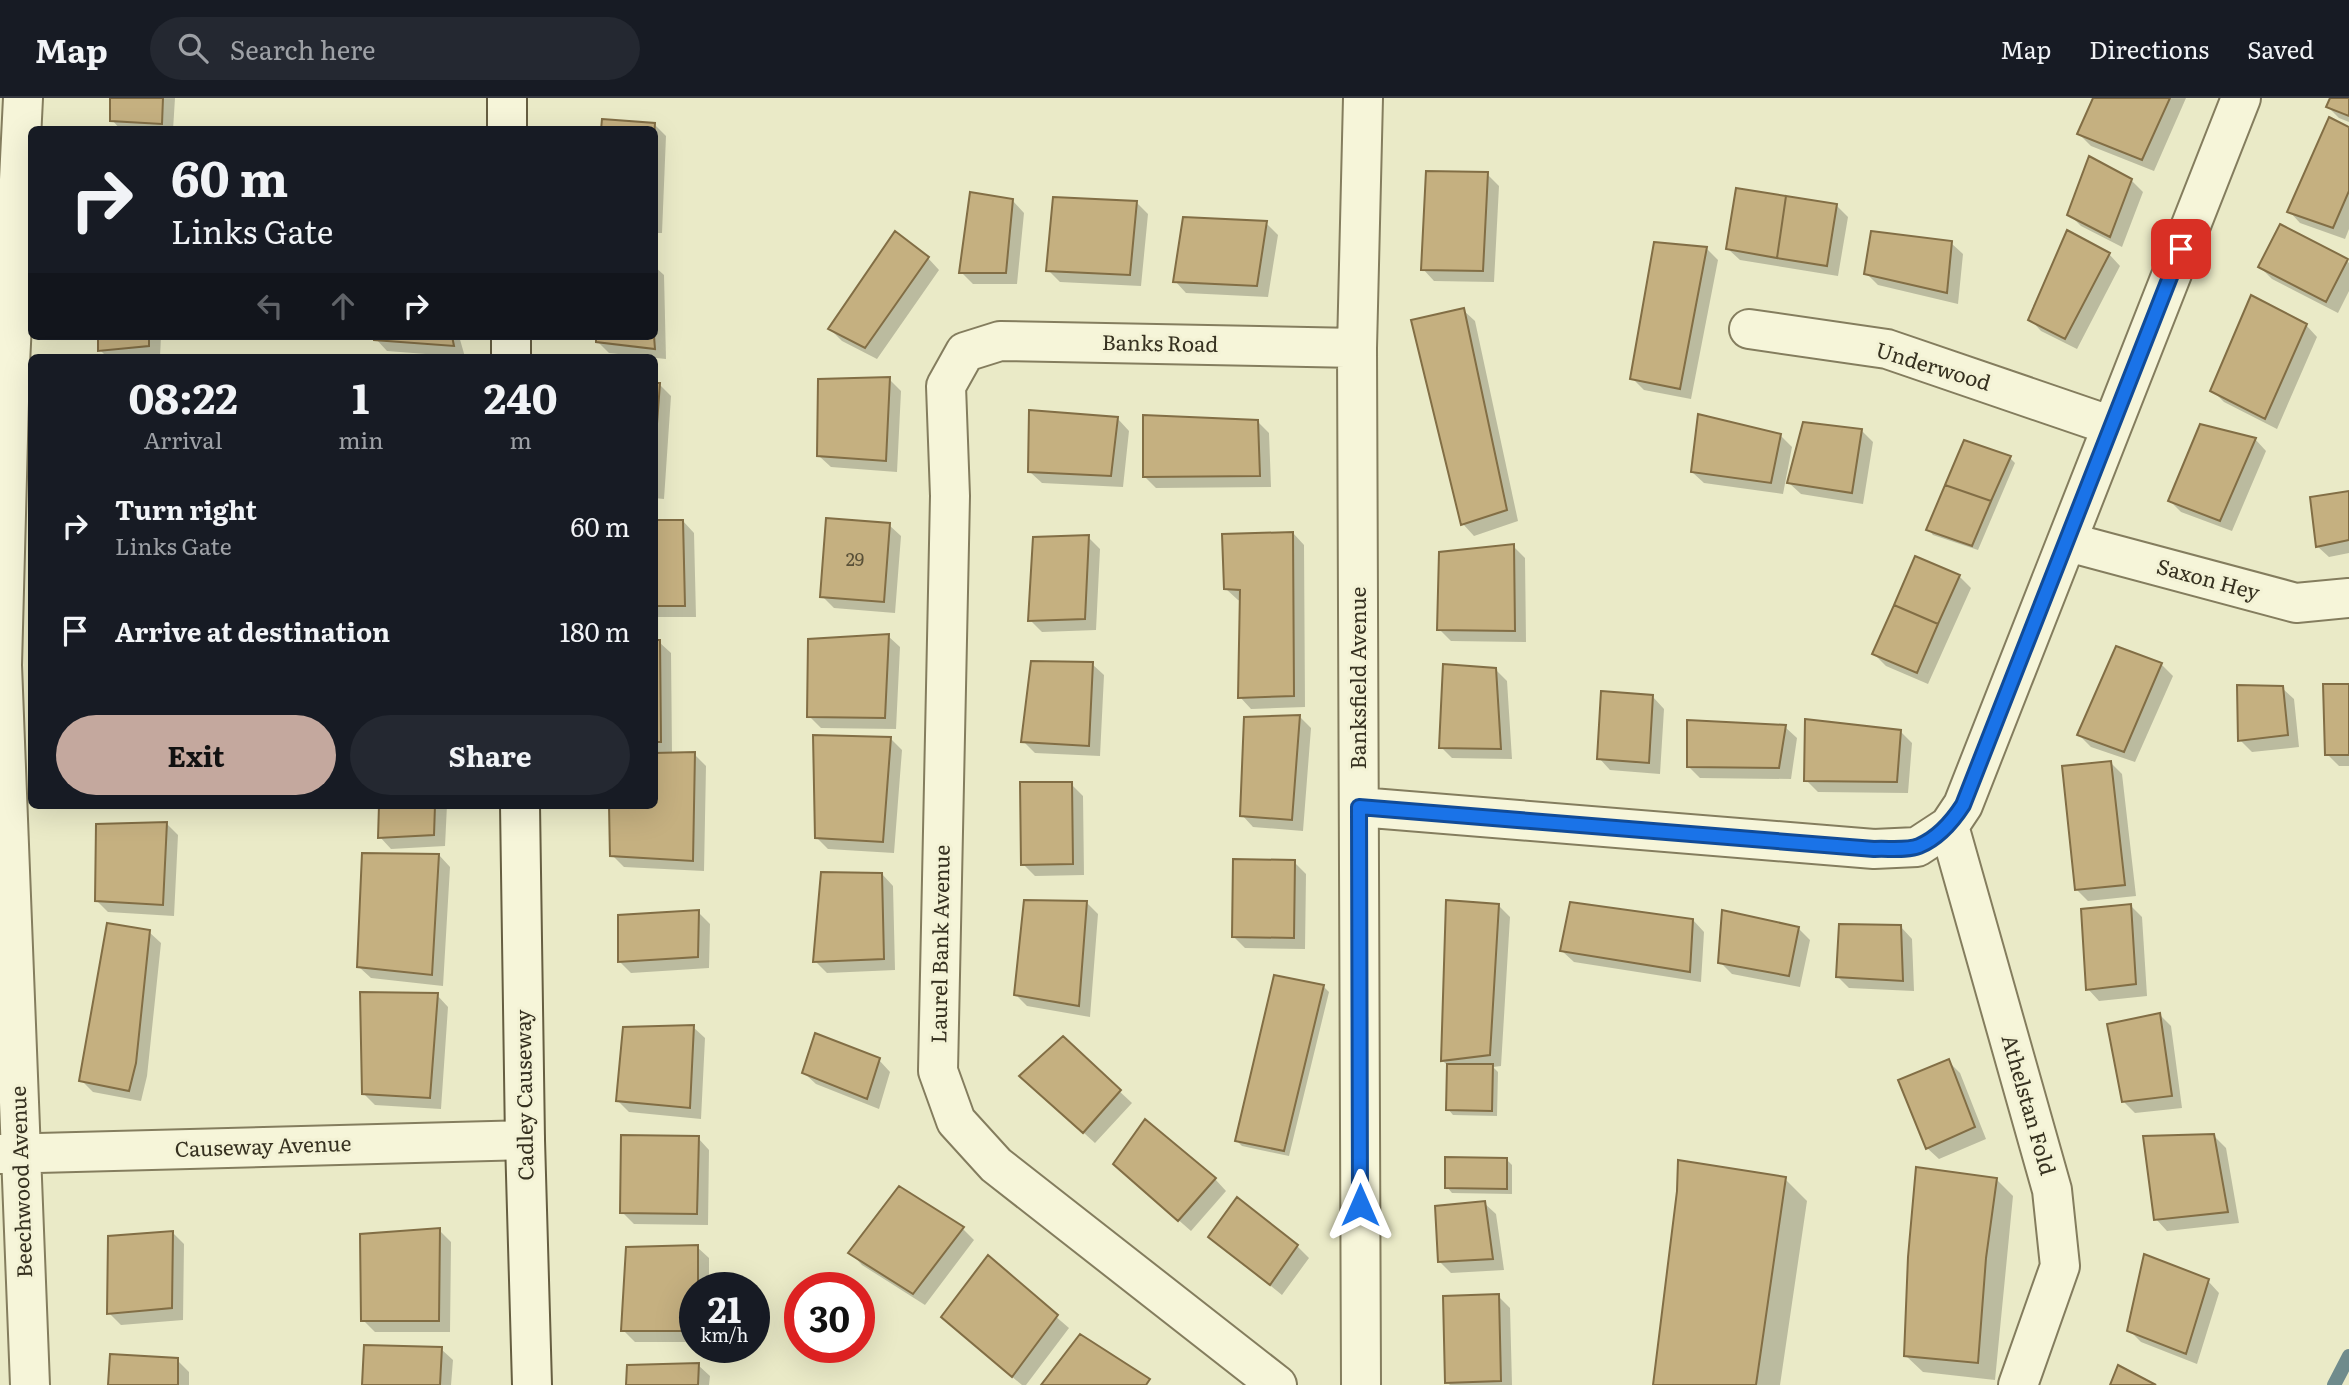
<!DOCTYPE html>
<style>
:root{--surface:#171b24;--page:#242831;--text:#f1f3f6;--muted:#9ea1a6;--line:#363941;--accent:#c4a89e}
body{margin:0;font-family:Literata,serif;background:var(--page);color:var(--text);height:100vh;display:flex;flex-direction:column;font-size:26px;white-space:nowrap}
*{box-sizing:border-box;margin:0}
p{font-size:23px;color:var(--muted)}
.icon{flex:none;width:38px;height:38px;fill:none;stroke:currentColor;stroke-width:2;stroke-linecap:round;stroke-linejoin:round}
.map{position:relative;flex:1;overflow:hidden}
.details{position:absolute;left:28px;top:256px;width:630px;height:455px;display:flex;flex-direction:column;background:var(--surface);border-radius:10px;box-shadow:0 7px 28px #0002}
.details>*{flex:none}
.top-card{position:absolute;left:28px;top:28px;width:630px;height:214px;border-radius:10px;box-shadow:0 7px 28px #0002;background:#171b24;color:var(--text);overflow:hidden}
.speed{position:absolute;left:679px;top:1174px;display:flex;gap:14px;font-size:35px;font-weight:700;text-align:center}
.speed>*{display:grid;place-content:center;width:91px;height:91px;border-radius:50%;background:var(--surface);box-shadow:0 7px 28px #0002;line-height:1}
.speed small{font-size:18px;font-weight:400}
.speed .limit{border:10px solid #d22;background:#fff;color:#111}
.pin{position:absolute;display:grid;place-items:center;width:60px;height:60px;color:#fff;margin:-30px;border-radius:14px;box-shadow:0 4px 10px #0006}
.me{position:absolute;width:77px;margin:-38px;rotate:0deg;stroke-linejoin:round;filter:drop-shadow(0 0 5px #0008)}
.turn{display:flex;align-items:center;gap:24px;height:147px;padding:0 28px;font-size:32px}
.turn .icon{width:91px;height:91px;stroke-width:2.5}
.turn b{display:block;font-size:49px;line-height:60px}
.lanes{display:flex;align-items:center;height:66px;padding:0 28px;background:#0003;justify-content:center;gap:35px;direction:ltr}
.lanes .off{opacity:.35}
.eta{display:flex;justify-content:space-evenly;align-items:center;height:119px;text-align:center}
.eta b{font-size:42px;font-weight:700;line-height:49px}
.button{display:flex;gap:14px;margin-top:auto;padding:14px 28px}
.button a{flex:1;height:80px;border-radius:42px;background:var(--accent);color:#111;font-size:28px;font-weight:700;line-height:80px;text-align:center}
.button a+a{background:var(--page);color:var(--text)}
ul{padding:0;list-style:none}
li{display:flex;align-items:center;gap:21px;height:105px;padding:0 28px}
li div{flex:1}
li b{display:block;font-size:26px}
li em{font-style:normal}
header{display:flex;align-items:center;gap:42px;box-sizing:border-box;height:98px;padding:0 35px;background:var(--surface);border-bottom:2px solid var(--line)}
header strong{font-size:33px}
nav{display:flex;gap:38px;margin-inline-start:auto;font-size:24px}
.search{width:490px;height:63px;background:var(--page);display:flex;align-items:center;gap:18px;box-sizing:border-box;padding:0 24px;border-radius:38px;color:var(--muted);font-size:26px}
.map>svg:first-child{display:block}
.shadow{fill:#0003}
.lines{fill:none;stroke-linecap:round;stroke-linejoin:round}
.stream{stroke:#6f8b8c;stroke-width:14}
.building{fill:#c5b080;stroke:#826e45;stroke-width:2}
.street-casing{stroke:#847d5e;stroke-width:42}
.secondary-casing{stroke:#665e41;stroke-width:42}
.street{stroke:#f6f5d9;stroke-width:38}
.secondary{stroke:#f6f5d9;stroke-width:38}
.route-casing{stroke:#114b97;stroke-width:18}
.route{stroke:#1a73e8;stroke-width:12}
.labels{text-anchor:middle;stroke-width:6;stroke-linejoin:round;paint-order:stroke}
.number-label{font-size:18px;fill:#5a5138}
.street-label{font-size:21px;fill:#363120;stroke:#f3f2d5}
</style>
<header>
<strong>Map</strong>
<div class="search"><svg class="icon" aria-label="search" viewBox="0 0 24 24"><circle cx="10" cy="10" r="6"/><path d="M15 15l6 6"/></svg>Search here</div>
<nav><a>Map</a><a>Directions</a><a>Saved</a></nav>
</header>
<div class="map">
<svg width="2349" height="1287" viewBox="0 0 2349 1287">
<rect width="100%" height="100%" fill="#eaeac7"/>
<path class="shadow" d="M 112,0 L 175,0 L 173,32 L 121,32 L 112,22 Z
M 2095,0 L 2186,0 L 2154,73 L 2091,48 L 2079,36 Z
M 2332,0 L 2349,0 L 2349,24 L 2339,20 L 2328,9 Z
M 654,26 L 666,38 L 662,135 L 654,135 Z
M 2349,31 L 2349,131 L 2345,141 L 2300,125 L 2289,113 Z
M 1487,76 L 1499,88 L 1494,184 L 1434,183 L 1423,171 Z
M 2131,82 L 2143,94 L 2122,149 L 2081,128 L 2069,116 Z
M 1013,103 L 1024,115 L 1017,186 L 973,186 L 961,174 Z
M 1137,105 L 1148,116 L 1141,188 L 1060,184 L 1048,172 Z
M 1836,107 L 1848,119 L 1838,178 L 1740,162 L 1728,151 Z
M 1266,125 L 1278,137 L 1268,199 L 1186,195 L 1175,183 Z
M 1951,145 L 1963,156 L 1958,206 L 1878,187 L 1866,175 Z
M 1706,150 L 1718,162 L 1691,301 L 1644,292 L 1632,280 Z
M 2109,156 L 2120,168 L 2077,251 L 2041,233 L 2030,221 Z
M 928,160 L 939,172 L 877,261 L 842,243 L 830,231 Z
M 2347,163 L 2349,165 L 2349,193 L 2338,215 L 2272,181 L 2260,169 Z
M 654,168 L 664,177 L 666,261 L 609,255 L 597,243 L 597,238 L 654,238 Z
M 1463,212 L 1475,223 L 1518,423 L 1474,438 L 1463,426 Z
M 2306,227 L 2317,239 L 2277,331 L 2224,304 L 2212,292 Z
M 100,238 L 161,238 L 160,259 L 107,259 L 100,252 Z
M 376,238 L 459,238 L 465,259 L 387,253 L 376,241 Z
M 889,281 L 901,293 L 897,374 L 831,369 L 819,358 Z
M 654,286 L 659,286 L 671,298 L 664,401 L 654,400 Z
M 1118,321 L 1129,333 L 1123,389 L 1042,385 L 1030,374 Z
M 1257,323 L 1269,335 L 1271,389 L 1156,390 L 1144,378 Z
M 1861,332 L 1873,344 L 1863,406 L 1801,396 L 1789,385 Z
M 1780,337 L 1792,349 L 1783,396 L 1704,385 L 1692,374 Z
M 2255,341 L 2266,353 L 2232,433 L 2181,414 L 2170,403 Z
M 2010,360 L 2015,365 L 1978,452 L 1933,437 L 1928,431 Z
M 2349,395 L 2349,455 L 2329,459 L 2317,448 Z
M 683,423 L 694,435 L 696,519 L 654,519 L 654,424 Z
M 889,427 L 901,438 L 895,515 L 834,510 L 822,498 Z
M 1293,435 L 1304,447 L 1305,609 L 1251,611 L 1240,599 L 1241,503 L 1238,502 L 1226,491 Z
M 1088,439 L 1100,451 L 1096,532 L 1042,534 L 1030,522 Z
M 1513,448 L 1525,460 L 1526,544 L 1451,543 L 1439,531 Z
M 1959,478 L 1971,490 L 1928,586 L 1886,568 L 1874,556 Z
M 888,538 L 900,549 L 896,631 L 821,630 L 809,618 Z
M 654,544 L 659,544 L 671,555 L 672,656 L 694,656 L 706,668 L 704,773 L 624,769 L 612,757 L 611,707 L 654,707 Z
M 1092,566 L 1104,577 L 1100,658 L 1035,655 L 1023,643 Z
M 2161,566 L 2173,578 L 2135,664 L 2091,649 L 2079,637 Z
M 1495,571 L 1507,583 L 1512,661 L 1452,660 L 1441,649 Z
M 2349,588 L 2349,668 L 2339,668 L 2327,656 Z
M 2282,590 L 2294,601 L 2299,649 L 2252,654 L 2240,642 Z
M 1653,599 L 1664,611 L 1660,676 L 1610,672 L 1599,660 Z
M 1299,618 L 1311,630 L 1303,733 L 1253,729 L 1242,717 Z
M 1785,629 L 1797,640 L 1791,681 L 1700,680 L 1688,668 Z
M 1900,633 L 1912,645 L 1908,695 L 1818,694 L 1806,682 Z
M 890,640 L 902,652 L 894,755 L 828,751 L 816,739 Z
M 2110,664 L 2122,676 L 2136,798 L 2088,803 L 2077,792 Z
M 1071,686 L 1083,698 L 1084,777 L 1035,778 L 1023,766 Z
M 381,707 L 447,707 L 445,748 L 391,751 L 380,739 Z
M 167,726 L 178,737 L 174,818 L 108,814 L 96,802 Z
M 439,757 L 450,769 L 443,888 L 371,880 L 359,869 Z
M 1294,764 L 1306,776 L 1305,851 L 1245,850 L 1233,838 Z
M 882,776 L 893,788 L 895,872 L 827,875 L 815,863 Z
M 1086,804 L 1098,816 L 1090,919 L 1027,908 L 1016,897 Z
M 1498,807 L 1510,819 L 1501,968 L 1493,969 L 1498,974 L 1497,1018 L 1453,1017 L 1448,1011 L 1448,968 L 1442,962 Z
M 2130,807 L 2142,819 L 2147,898 L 2099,903 L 2088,891 Z
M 698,814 L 710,826 L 709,870 L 631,875 L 619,863 Z
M 1693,822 L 1704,834 L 1701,884 L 1574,864 L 1562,853 Z
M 1901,829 L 1912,841 L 1914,893 L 1849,890 L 1837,878 Z
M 1798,830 L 1810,842 L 1800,889 L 1732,876 L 1720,864 Z
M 149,834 L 161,845 L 147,978 L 141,1003 L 93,994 L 81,982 Z
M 1323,888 L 1329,894 L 1289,1058 L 1242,1048 L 1237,1043 Z
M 437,897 L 448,909 L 441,1011 L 375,1007 L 364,996 Z
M 2160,917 L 2171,928 L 2182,1010 L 2135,1015 L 2123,1003 Z
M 693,929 L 705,940 L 701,1021 L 629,1014 L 618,1003 Z
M 1063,941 L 1132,1005 L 1095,1045 L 1033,989 Z
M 879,962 L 890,974 L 879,1011 L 816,986 L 804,975 Z
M 1948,963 L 1960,975 L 1986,1041 L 1939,1061 L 1927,1050 Z
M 2214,1038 L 2226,1050 L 2239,1125 L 2167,1133 L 2156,1121 Z
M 698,1040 L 709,1052 L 708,1127 L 634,1126 L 622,1114 Z
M 1506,1061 L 1512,1067 L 1512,1096 L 1452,1095 L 1447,1089 Z
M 1127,1077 L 1215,1081 L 1226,1093 L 1191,1133 Z
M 1785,1081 L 1807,1103 L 1780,1287 L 1655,1287 Z
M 1996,1081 L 2013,1098 L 1995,1282 L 1923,1274 L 1905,1257 Z
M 1484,1105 L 1496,1116 L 1504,1172 L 1451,1175 L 1439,1163 Z
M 963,1131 L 974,1142 L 925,1207 L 862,1167 L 851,1155 Z
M 439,1132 L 451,1144 L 450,1234 L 375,1234 L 363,1222 Z
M 173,1135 L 184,1146 L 183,1222 L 121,1227 L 109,1215 Z
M 1211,1139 L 1297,1148 L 1309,1160 L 1282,1197 Z
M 697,1149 L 709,1160 L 709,1190 L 695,1190 L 695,1244 L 635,1244 L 623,1232 Z
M 988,1160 L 1069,1230 L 1026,1287 L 1022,1287 L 954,1230 Z
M 2208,1183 L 2219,1195 L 2197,1266 L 2141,1244 L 2129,1232 Z
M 1498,1198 L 1510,1210 L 1512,1287 L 1450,1287 L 1447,1284 Z
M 441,1251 L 453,1262 L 451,1287 L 364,1287 Z
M 177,1262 L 189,1274 L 189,1287 L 110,1287 Z
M 698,1267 L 710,1278 L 709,1287 L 628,1287 Z"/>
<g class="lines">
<path class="stream" d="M 2334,1287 L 2349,1258"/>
</g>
<path class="building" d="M 110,0 L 163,0 L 162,26 L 110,23 Z
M 2093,0 L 2170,0 L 2142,62 L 2077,36 Z
M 2330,0 L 2349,0 L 2349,18 L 2326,9 Z
M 2329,19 L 2349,29 L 2349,93 L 2333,130 L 2287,114 Z
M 602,21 L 655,25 L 654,41 L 654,32 L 601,32 Z
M 2089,58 L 2132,81 L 2110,139 L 2067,117 Z
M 1426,73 L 1488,74 L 1483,173 L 1421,172 Z
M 1736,90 L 1786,98 L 1777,160 L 1726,151 Z
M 970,94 L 1013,101 L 1006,175 L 959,175 Z
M 1786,98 L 1837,106 L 1827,168 L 1777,160 Z
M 1053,99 L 1137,103 L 1130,177 L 1046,173 Z
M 1183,119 L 1267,123 L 1257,188 L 1173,184 Z
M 2280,126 L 2348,161 L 2326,204 L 2258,169 Z
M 2067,132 L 2110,155 L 2065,241 L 2028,222 Z
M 895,133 L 929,159 L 865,250 L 828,231 Z
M 1871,133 L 1952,143 L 1947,195 L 1864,176 Z
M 1654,144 L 1707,149 L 1680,291 L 1630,281 Z
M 2251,197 L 2307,226 L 2265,321 L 2210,293 Z
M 1464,210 L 1507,412 L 1461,427 L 1411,222 Z
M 98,238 L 149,238 L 149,248 L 98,253 Z
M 374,238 L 452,238 L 454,248 L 374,242 Z
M 596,238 L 654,238 L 655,251 L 596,244 Z
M 890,279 L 886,363 L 817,358 L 818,281 Z
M 654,285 L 660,285 L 654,366 Z
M 1029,312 L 1118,319 L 1111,378 L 1028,374 Z
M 1698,316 L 1781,336 L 1771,385 L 1691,374 Z
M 1143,317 L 1258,322 L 1260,378 L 1143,379 Z
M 1803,324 L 1862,331 L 1852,395 L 1787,385 Z
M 2200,326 L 2256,340 L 2220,423 L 2168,403 Z
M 1964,342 L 2011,358 L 1991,403 L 1945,387 Z
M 1945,387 L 1991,403 L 1972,448 L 1926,432 Z
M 2349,393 L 2349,442 L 2316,449 L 2310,399 Z
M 826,420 L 890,425 L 884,504 L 820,499 Z
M 654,422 L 683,422 L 685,508 L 654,508 Z
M 1293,434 L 1294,598 L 1238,600 L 1240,492 L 1224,491 L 1222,436 Z
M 1089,437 L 1085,521 L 1028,523 L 1033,439 Z
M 1514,446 L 1515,533 L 1437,532 L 1439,454 Z
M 1915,458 L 1960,477 L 1938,526 L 1894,507 Z
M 1894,507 L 1938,526 L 1917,575 L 1872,556 Z
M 889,536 L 885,620 L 807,619 L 808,541 Z
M 654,542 L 660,542 L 661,644 L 654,644 Z
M 2116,548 L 2162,565 L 2124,654 L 2077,637 Z
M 1031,563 L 1093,564 L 1089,648 L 1021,644 Z
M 1443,566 L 1496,570 L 1501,651 L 1439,650 Z
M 2323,586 L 2349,586 L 2349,657 L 2325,657 Z
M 2237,587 L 2283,588 L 2288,637 L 2238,643 Z
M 1601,593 L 1653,597 L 1649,665 L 1597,661 Z
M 1300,617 L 1292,722 L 1240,718 L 1244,619 Z
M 1805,621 L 1901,632 L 1897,684 L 1804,683 Z
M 1687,622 L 1786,627 L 1779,670 L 1687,669 Z
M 813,637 L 891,639 L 883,744 L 815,740 Z
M 695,654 L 693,763 L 610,758 L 609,707 L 654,707 L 654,655 Z
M 2111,663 L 2125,787 L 2075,792 L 2062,668 Z
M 1020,684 L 1072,684 L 1073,766 L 1021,767 Z
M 379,707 L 435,707 L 434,737 L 378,740 Z
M 167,724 L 163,807 L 95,803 L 96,726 Z
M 362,755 L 439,756 L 432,877 L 357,869 Z
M 1233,761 L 1295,762 L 1294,840 L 1232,839 Z
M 821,774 L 882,775 L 884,861 L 813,864 Z
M 1024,802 L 1087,803 L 1079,908 L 1014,897 Z
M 1446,802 L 1499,806 L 1490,957 L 1441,963 Z
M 1570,804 L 1693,821 L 1690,874 L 1560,853 Z
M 2131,806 L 2136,886 L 2086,892 L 2081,811 Z
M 699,812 L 698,859 L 618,864 L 618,817 Z
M 1722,812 L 1799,829 L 1789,878 L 1718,865 Z
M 107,825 L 150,832 L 136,965 L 129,993 L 79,983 Z
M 1839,826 L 1901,827 L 1903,883 L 1836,879 Z
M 1274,877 L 1324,887 L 1284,1053 L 1235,1043 Z
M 360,894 L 438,895 L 430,1000 L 362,996 Z
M 2160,915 L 2172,998 L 2122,1004 L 2107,926 Z
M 694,927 L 690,1010 L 616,1003 L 623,929 Z
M 815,935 L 880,960 L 867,1001 L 802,975 Z
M 1063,938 L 1121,992 L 1083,1035 L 1019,978 Z
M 1949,961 L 1975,1029 L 1926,1051 L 1898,982 Z
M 1447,966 L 1493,966 L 1492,1013 L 1446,1012 Z
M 1145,1021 L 1216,1080 L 1178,1123 L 1113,1066 Z
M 2214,1036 L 2228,1114 L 2154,1122 L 2143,1038 Z
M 621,1037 L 699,1038 L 697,1116 L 620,1115 Z
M 1445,1059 L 1507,1060 L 1507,1091 L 1445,1090 Z
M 1678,1062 L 1786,1079 L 1756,1287 L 1653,1287 L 1677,1093 Z
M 1916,1069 L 1997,1080 L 1986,1160 L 1978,1265 L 1904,1258 L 1908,1159 Z
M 899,1088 L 964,1129 L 913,1196 L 848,1155 Z
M 1237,1099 L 1298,1147 L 1270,1187 L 1208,1139 Z
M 1485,1103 L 1493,1161 L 1438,1164 L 1435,1108 Z
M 440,1130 L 439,1223 L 361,1223 L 360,1136 Z
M 173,1133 L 172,1210 L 107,1216 L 108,1138 Z
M 698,1147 L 698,1190 L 695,1190 L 695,1233 L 621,1233 L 626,1149 Z
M 2144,1156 L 2209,1181 L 2186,1256 L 2127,1233 Z
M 988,1157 L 1058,1217 L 1012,1279 L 941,1219 Z
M 1499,1196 L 1501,1283 L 1445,1285 L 1443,1198 Z
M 1080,1236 L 1150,1281 L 1146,1287 L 1041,1287 Z
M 364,1247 L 442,1249 L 440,1287 L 362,1287 Z
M 110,1256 L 178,1260 L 178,1287 L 108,1287 Z
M 699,1265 L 698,1287 L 626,1287 L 627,1267 Z
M 2118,1267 L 2156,1287 L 2110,1287 Z"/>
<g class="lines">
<g class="street-casing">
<path id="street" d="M 23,0 L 10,266 L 2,567 L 30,1287
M 1749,231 L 1887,251 L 2112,328
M 2068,444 L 2296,505 L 2349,500
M 1359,709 L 1874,751 L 1917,749 L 1949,728 L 1963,707 L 2241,0
M 1949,728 L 2052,1092 L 2060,1168 L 2018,1287
M 0,1056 L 525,1042
M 1277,1287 L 996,1067 L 956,1023 L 938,973 L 950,398 L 946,288 L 965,254 L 1000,243 L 1357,250
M 1361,1287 L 1357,250 L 1363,0"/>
</g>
<g class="secondary-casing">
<path id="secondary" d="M 507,0 L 507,32
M 511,238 L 511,259
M 520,707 L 525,1042 L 532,1287"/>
</g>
<use href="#street" class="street"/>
<use href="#secondary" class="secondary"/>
</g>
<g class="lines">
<g class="route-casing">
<path id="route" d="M 1360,1107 L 1359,709 L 1874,751 C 1887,750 1907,753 1919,748 C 1938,740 1952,724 1963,707 L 2181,151"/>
</g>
<use href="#route" class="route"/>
</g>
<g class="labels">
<g class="number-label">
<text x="855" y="468">29</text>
</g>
<g class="street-label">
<text transform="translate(1160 246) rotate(1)" y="7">Banks Road</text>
<text transform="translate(1933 269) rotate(17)" y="7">Underwood</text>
<text transform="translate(2208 482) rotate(15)" y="7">Saxon Hey</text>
<text transform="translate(1359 580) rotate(-90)" y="7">Banksfield Avenue</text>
<text transform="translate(941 846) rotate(-89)" y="7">Laurel Bank Avenue</text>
<text transform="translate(525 997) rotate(-91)" y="7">Cadley Causeway</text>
<text transform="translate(2028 1007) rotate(74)" y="7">Athelstan Fold</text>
<text transform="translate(263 1049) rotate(-2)" y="7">Causeway Avenue</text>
<text transform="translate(22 1084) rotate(-92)" y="7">Beechwood Avenue</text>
</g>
</g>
</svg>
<div class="speed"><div>21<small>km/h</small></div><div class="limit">30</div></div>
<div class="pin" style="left:2181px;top:151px;background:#d93025"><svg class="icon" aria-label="arrive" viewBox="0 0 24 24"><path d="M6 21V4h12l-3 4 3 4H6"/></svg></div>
<svg class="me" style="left:1360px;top:1107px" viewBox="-20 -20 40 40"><path d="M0-17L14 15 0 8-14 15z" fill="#1a73e8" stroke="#fff" stroke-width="4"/></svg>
<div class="top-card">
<div class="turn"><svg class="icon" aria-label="right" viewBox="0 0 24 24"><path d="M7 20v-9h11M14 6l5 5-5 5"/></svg><div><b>60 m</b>Links Gate</div></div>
<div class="lanes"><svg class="icon off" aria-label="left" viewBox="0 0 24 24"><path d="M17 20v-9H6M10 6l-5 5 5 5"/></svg><svg class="icon off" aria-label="ahead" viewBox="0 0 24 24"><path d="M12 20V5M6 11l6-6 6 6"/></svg><svg class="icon" aria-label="right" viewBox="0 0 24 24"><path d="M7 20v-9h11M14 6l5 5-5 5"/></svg></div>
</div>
<section class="details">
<div class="eta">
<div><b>08:22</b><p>Arrival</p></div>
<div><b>1</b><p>min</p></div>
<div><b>240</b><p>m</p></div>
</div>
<ul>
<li><svg class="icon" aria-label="right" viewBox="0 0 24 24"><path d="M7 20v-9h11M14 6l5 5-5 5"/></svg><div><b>Turn right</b><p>Links Gate</p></div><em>60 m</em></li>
<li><svg class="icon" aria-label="arrive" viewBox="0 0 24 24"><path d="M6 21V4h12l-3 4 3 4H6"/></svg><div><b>Arrive at destination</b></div><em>180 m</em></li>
</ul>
<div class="button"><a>Exit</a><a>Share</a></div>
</section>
</div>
